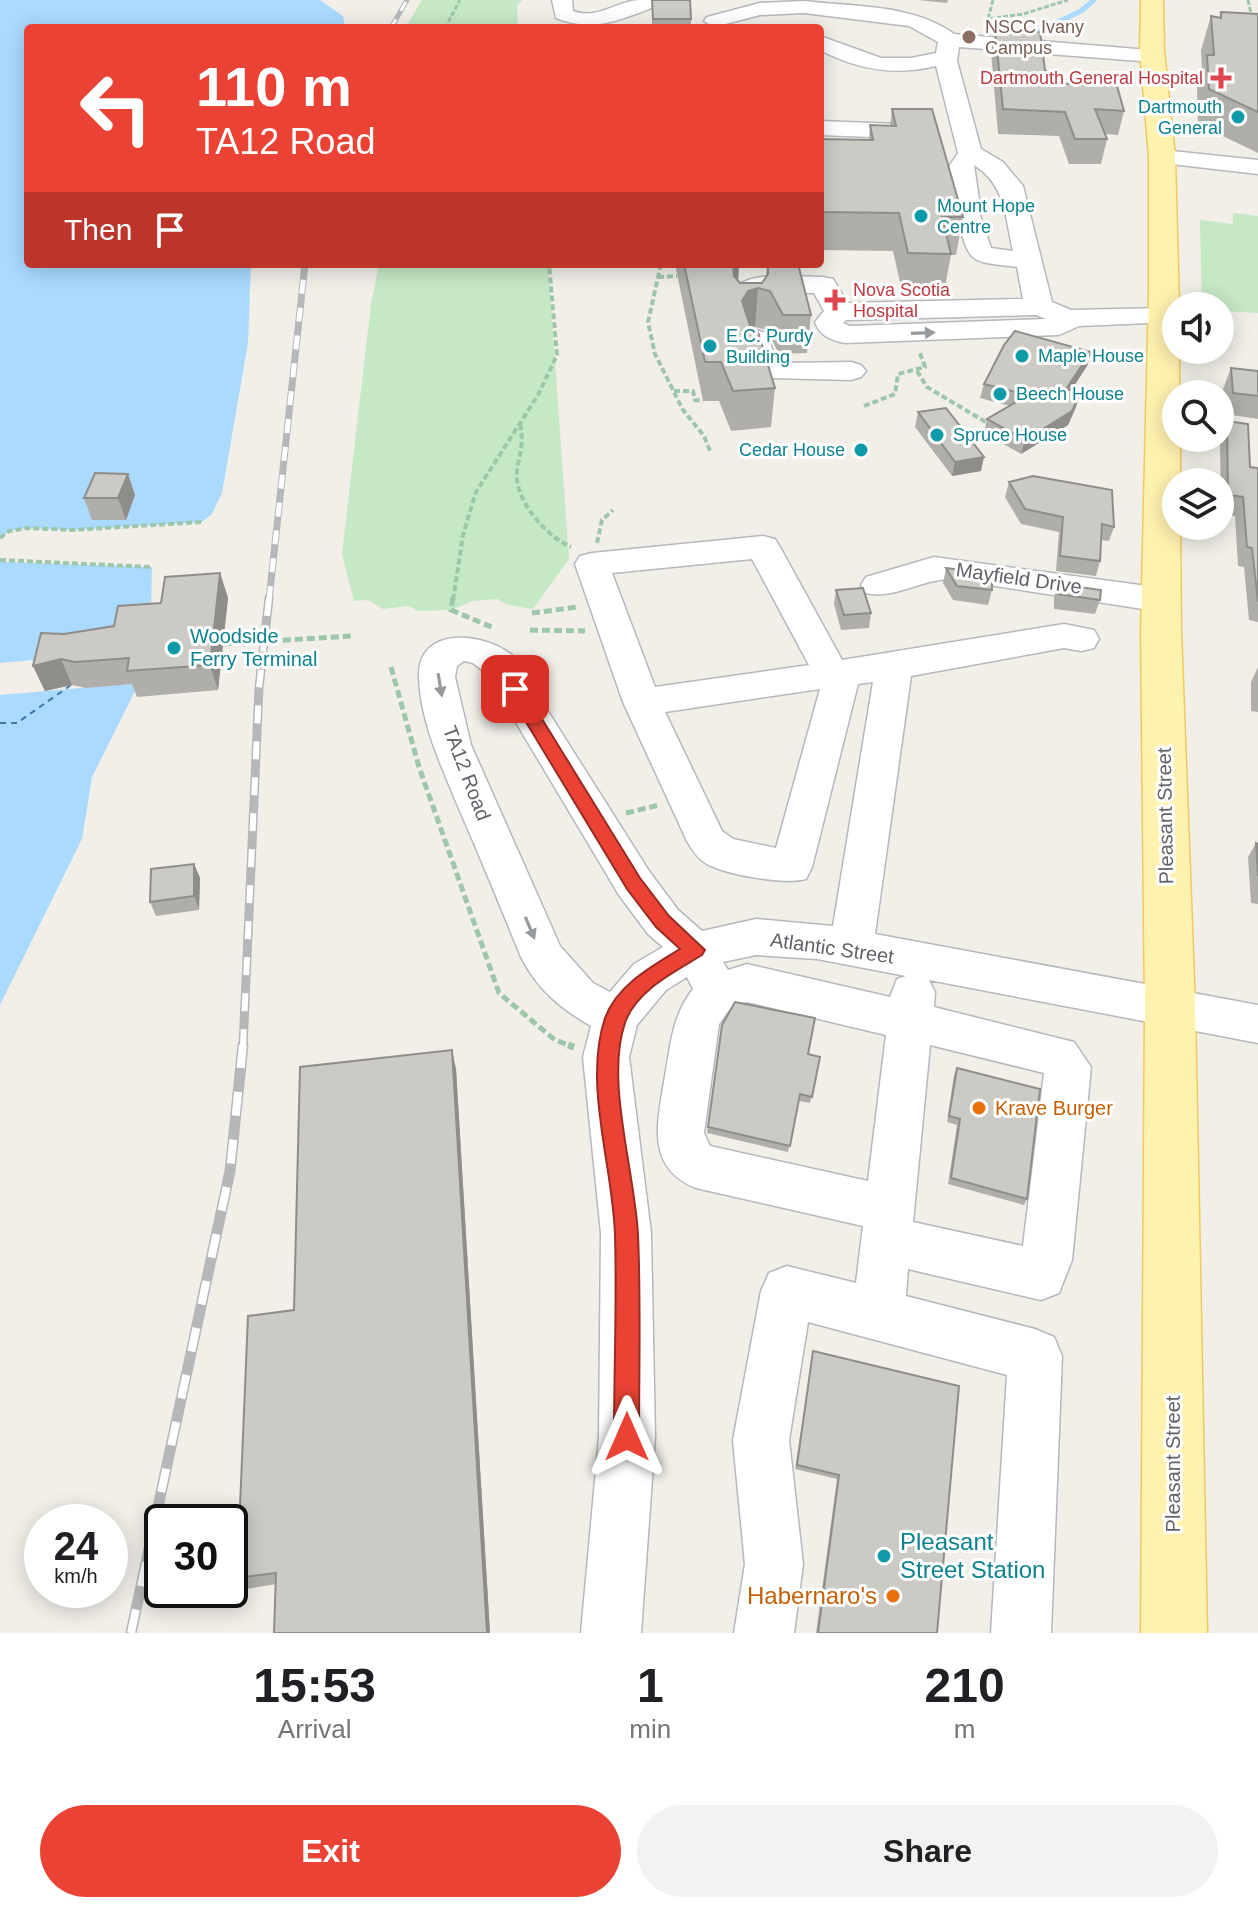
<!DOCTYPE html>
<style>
:root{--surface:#fff;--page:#f2f2f2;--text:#202124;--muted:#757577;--accent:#ea4335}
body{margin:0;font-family:Arial,sans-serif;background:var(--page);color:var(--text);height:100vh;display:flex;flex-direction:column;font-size:30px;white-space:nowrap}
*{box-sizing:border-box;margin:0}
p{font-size:26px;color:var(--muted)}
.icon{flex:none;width:44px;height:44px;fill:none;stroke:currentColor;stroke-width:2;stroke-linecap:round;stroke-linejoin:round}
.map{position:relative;height:1633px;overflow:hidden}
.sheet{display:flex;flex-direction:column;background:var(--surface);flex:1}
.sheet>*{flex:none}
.hud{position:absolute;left:24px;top:24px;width:800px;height:244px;border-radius:8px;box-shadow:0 4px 20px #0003;background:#ea4335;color:#fff;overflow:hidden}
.fabs{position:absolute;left:1162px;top:292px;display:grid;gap:16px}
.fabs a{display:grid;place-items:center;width:72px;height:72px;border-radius:50%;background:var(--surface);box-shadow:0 4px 20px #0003;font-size:40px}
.speed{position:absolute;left:24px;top:1504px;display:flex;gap:16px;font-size:40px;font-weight:700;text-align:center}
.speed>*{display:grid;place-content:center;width:104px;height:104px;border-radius:50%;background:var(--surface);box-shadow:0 4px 20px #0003;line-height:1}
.speed small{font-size:20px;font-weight:400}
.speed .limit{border:4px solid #111;border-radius:12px;background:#fff;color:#111}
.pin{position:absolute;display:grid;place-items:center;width:68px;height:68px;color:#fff;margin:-34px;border-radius:16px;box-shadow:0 4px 12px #0006}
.me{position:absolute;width:88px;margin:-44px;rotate:0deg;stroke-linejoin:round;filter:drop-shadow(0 0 6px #0008)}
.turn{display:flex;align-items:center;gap:28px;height:168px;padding:0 40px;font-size:36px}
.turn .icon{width:104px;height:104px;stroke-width:2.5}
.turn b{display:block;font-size:56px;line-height:68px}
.then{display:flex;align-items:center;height:76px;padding:0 40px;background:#0003;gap:16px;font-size:30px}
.eta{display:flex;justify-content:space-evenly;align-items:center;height:136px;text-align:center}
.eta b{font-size:48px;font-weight:800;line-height:56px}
.primary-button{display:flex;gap:16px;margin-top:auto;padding:16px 40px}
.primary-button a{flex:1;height:92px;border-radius:48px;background:var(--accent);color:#fff;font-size:32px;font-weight:800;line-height:92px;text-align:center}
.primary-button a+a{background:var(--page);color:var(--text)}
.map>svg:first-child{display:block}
.green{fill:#c5e8c5}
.water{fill:#aadaff}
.pier{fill:#f1efe8}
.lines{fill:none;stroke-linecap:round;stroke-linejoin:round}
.stream{stroke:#aadaff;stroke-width:5}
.ferry{stroke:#4174aa;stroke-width:2;stroke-dasharray:6 5;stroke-linecap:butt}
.minor-casing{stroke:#b5b8bc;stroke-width:3}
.major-casing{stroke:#f2c960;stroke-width:3}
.path-far3{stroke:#9cc7a9;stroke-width:3;stroke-dasharray:5 2;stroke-linecap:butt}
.path-far2{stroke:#9cc7a9;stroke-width:4;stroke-dasharray:6 3;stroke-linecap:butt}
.path-far1{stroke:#9cc7a9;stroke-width:5;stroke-dasharray:8 4;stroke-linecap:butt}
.path{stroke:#9cc7a9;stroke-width:7;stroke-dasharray:10 5;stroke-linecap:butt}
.minor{fill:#fff;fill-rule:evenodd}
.major{fill:#fff2af;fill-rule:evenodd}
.rail-far3-casing{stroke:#b6b7b8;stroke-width:5}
.rail-far2-casing{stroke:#b6b7b8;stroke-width:7}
.rail-far1-casing{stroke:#b6b7b8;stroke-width:9}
.rail-casing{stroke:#b6b7b8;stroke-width:11}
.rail-far3{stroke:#fff;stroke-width:3;stroke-dasharray:10;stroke-linecap:butt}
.rail-far2{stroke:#fff;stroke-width:5;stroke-dasharray:14;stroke-linecap:butt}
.rail-far1{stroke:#fff;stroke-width:6;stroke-dasharray:18;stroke-linecap:butt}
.rail{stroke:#fff;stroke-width:8;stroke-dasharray:24;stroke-linecap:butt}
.path-bridge{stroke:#9cc7a9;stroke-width:5;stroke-dasharray:8 4;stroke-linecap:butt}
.wall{fill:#afaea9}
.shaded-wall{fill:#8f8d8a}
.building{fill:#cccac5;stroke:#8f8d8a;stroke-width:2}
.oneway{fill:#979a9d}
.route{fill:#ea4335;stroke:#982c22;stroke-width:2}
.education-dot{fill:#8d6e63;stroke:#fff;stroke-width:3}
.health-dot{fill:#e0444e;stroke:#fff;stroke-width:3}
.culture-dot{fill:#0f9aa8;stroke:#fff;stroke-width:3}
.food-dot{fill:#e8710a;stroke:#fff;stroke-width:3}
.labels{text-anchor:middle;stroke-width:6;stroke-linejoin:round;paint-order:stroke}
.far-education-label{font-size:18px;fill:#785e54;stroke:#fff;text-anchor:start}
.far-health-label{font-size:18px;fill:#be3a42;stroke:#fff;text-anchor:end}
.far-culture-label{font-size:18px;fill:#0d838f;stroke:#fff;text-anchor:start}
.street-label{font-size:20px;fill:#5f6368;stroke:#fff}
.culture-label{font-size:20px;fill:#0d838f;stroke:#fff;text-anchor:start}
.food-label{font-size:20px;fill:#c56008;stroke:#fff;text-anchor:start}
.near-culture-label{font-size:24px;fill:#0d838f;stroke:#fff;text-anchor:start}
.near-food-label{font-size:24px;fill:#c56008;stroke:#fff;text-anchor:end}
</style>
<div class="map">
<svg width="1258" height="1633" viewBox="0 0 1258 1633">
<rect width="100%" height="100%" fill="#f1efe8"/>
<path class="green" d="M 422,0 L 522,0 L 517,6 L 518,28 L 405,28 Z
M 1233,213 L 1258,216 L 1258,313 L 1220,311 L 1220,306 L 1202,306 L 1200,220 L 1233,224 Z
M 379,264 L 548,264 L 569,559 L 533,609 L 508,605 L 497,599 L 473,601 L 451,610 L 418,611 L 409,606 L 383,609 L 368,600 L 354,601 L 342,554 L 371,304 Z"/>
<path class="water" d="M 0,0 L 320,0 L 343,16 L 345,28 L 28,28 L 28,264 L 251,264 L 248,343 L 222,493 L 212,514 L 202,522 L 72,530 L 27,528 L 9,531 L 0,538 Z
M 0,560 L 4,562 L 152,567 L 151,614 L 92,655 L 0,663 Z
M 139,683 L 92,777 L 82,839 L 0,1005 L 0,695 Z"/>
<path class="pier" d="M 86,838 L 4,1007 L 0,1009 L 82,839 Z"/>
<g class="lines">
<path class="stream" d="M 1033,34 L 1081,11 L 1094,0"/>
<path class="ferry" d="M 0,723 L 17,723 L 71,685"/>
<g class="minor-casing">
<path id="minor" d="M 552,0 L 572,0 L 573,11 C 597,20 615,2 638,0 C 647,0 656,0 665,0 L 662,4 C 624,18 596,34 556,18 Z
M 804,1 C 854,7 913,4 954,34 L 1161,51 L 1164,56 L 1161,61 L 1153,62 L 959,47 L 957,61 L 981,149 L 1003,162 L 1023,186 L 1052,302 L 1071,310 L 1164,308 L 1176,313 L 1174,322 L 1079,326 L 1059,335 L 845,343 C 831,340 820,336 815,322 L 824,311 L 814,293 L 763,293 L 749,297 L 739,295 L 735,289 C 748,270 802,277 823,277 L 833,279 L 847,303 L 1023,299 L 1017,267 C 971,261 970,266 958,220 L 967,213 L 958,211 L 948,168 L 958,153 L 936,66 C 895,76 858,70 820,50 L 820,36 L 881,58 L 911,58 L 936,53 L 938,42 L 909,26 L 804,13 L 760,15 L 714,27 L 704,21 L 707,17 L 760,3 ZM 974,165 C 1006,185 1005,217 1013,251 L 991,248 L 980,215 L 971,212 L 980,206 ZM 1036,315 L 1046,319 L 850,326 L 843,323 L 846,320 Z
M 820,121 L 924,125 L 932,127 L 936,132 L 932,137 L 924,139 L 820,135 Z
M 1162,150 L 1258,160 L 1258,174 L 1154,162 L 1150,157 L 1154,152 Z
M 756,330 L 766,333 L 774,354 L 787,363 L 851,362 L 861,365 L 866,371 L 861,377 L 851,380 L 771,378 L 750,364 L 742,339 L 746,333 Z
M 763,536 L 775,539 L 780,547 L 842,660 L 1064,624 L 1094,630 L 1099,639 L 1094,648 L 1081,651 L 1064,648 L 911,676 L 875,934 L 1258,1005 L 1258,1043 L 929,980 L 935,992 L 934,1007 L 1074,1042 L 1091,1067 L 1072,1260 L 1059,1293 L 1041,1300 L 908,1269 L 906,1296 L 1035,1329 L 1054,1337 L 1062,1356 L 1051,1633 L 991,1633 L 1007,1375 L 808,1322 L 789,1440 L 803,1564 L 794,1633 L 734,1633 L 745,1564 L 733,1440 L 761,1291 L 769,1273 L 787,1266 L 856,1283 L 863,1226 L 696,1188 C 644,1167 658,1120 665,1076 C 671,1043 672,1016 693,989 L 687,977 L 666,990 L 637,1025 L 629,1057 L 651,1233 L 655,1437 L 641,1633 L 581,1633 L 599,1437 L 601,1233 L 583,1057 L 591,1026 C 561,1009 537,989 521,957 C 501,908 481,859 460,811 C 443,770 420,722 419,677 C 417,625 485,632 513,656 L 649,871 L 678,910 L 702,931 L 756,919 L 833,926 L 873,682 L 858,684 L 812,867 L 806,879 C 785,885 727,875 707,864 C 698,859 692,850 687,841 L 623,702 L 575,564 L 580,556 L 592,553 ZM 752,559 L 809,665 L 655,687 L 612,573 ZM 464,661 L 473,663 L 487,674 L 619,895 L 648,934 L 663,947 L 634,964 L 610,992 L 593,983 L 560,946 L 471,745 L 455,677 L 457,666 ZM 820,689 L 776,848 L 733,839 L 722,831 L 665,712 ZM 756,955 L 817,959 L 906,976 L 897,979 L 890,997 L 747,964 L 728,970 L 723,962 ZM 747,1002 L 886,1035 L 868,1181 L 710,1146 L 704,1133 L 719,1024 L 732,1006 ZM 930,1045 L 1044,1073 L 1023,1246 L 913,1222 Z
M 934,557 L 1162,588 L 1174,592 L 1179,600 L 1174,608 L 1162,612 L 950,579 C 922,579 893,600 866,593 L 861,585 L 866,577 Z"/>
</g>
<g class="major-casing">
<path id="major" d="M 1141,0 L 1163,0 L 1164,50 L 1175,157 L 1179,306 L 1176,306 L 1176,350 L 1179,350 L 1179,394 L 1176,394 L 1176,438 L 1180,438 L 1180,482 L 1176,482 L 1176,526 L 1180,526 L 1181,631 L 1195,1008 L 1207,1633 L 1141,1633 L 1145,1008 L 1141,631 L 1149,291 L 1149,157 L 1140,50 Z"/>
</g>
<path class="path-far3" d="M 993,0 L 988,19 L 1023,14 L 1068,0
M 1248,0 L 1252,18
M 445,28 L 460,0"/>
<path class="path-far2" d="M 661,264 L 648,322 L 655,354 L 683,410 L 704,436 L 710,451
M 658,277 L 677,276
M 917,371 L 927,387 L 989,424
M 674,391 L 693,391 L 695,400 L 703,401
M 864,406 L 895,394 L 898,374 L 925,367 L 920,353
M 520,424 C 526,450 515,461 517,480 C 520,506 548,537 571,547
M 0,538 L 9,531 L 27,528 L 72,530 L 202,522
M 597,543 L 602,520 L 613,510
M 0,560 L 152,567
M 453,600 L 463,535 L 476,492 L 538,395 L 557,355 L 549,264"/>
<path class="path-far1" d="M 453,598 L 451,610 L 494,628
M 532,613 L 578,607
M 530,630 L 585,631
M 391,667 L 419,767 L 499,993 L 555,1040 L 574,1047
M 626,813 L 659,805"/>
<path class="path" d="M 568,1045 L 574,1047"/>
<use href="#minor" class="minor"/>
<use href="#major" class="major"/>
<g class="rail-far3-casing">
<path id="rail-far3" d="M 391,28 L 407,0"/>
</g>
<g class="rail-far2-casing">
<path id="rail-far2" d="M 269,600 L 305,264"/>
</g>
<g class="rail-far1-casing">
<path id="rail-far1" d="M 243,1047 L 259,688 L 269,598"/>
</g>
<g class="rail-casing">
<path id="rail" d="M 131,1633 L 230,1171 L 243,1045"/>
</g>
<use href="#rail-far3" class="rail-far3"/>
<use href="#rail-far2" class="rail-far2"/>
<use href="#rail-far1" class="rail-far1"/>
<use href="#rail" class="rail"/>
<path class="path-bridge" d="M 223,644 L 352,636"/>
</g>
<path class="wall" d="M 652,0 L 691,19 L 691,28 L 652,28 Z
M 918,0 L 948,0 L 947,3 Z
M 1221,12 L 1258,14 L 1258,153 L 1198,124 L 1197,89 L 1202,71 L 1201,50 L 1211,16 L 1220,17 Z
M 995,29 L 1045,70 L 1051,83 L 1124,111 L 1118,135 L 1105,134 L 1107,139 L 1101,164 L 1069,164 L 1059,136 L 998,134 L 991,52 Z
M 892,109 L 963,217 L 956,255 L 951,255 L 944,292 L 902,291 L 893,251 L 820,250 L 820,139 L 869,139 L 870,125 L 890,126 Z
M 675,264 L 739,264 L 738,281 L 740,283 L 762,283 L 766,277 L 767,264 L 811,315 L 807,353 L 779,354 L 767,330 L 755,327 L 753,328 L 775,388 L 771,427 L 731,431 L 719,401 L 703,401 Z
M 1091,352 L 1087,366 L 1071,391 L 1076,407 L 1068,425 L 1021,454 L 984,433 L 987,419 L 1010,406 L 980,398 L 984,384 Z
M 1231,368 L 1258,371 L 1258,419 L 1225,414 L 1223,389 Z
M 918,412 L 981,471 L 952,476 L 915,427 Z
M 1227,421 L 1250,467 L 1258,468 L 1258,622 L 1249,620 L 1244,567 L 1238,566 L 1235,516 L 1221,513 L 1220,439 Z
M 1009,482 L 1114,527 L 1109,541 L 1101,540 L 1100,561 L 1096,576 L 1056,571 L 1059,532 L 1021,524 L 1005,497 Z
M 135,495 L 126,520 L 92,520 L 84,498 Z
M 946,568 L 992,590 L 988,605 L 953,600 L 943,583 Z
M 220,573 L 228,598 L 218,690 L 137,697 L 132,684 L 86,688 L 72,685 L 45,691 L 33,666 L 64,634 L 114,626 Z
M 1058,584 L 1100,600 L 1095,614 L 1054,609 L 1054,598 Z
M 836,590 L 871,613 L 869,628 L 841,630 L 834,604 Z
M 1258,667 L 1258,712 L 1251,711 L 1251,682 Z
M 1256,843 L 1258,844 L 1258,904 L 1251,903 L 1248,857 Z
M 194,864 L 200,878 L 199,910 L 156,916 L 150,902 Z
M 722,1025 L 808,1054 L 820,1057 L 810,1103 L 799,1101 L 788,1152 L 707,1133 Z
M 957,1068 L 1027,1199 L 1024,1205 L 948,1184 L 957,1125 L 947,1122 L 954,1075 Z
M 456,1069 L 490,1633 L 274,1633 L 276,1584 L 247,1589 L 237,1578 L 294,1310 Z
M 813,1351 L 937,1633 L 816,1633 L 837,1479 L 795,1469 Z"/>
<path class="shaded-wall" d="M 732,264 L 739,264 L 738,281 L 730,291 Z
M 758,288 L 755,327 L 745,330 L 742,301 L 748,291 Z
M 1091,352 L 1087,366 L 1062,404 L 1066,389 Z
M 1080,393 L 1076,407 L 1068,425 L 1021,454 L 1025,440 Z
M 984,457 L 981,471 L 952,476 L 955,462 Z
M 128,474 L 135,495 L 126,520 L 118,498 Z
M 220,573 L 228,598 L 218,690 L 210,665 Z
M 61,659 L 72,685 L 45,691 L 33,666 Z
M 194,864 L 200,878 L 199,910 L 194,896 Z
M 452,1050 L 456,1069 L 490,1633 L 487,1633 Z"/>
<path class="building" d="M 652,0 L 690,0 L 691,19 L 653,19 Z
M 1221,12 L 1258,14 L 1258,112 L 1209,89 L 1207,55 L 1214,55 L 1211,16 L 1221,18 Z
M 995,29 L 1040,32 L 1045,70 L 1050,75 L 1051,83 L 1117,86 L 1124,111 L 1095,109 L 1107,139 L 1075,139 L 1065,112 L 1003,109 Z
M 892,109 L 932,109 L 963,217 L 942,217 L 951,254 L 908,253 L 899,213 L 823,212 L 820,190 L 820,139 L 873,140 L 870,125 L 896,126 Z
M 684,264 L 733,264 L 734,276 L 740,283 L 762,283 L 768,274 L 768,264 L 798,264 L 811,315 L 783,315 L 770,291 L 758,288 L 748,291 L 742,301 L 750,326 L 758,332 L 775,388 L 733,391 L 721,362 L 705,362 Z
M 1015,331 L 1091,352 L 1066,389 L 1080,393 L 1072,411 L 1025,440 L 987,419 L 1028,395 L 984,384 L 1004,345 Z
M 1231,368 L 1258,371 L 1258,396 L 1233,393 Z
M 946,408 L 984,457 L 955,462 L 918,412 Z
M 1227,421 L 1248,424 L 1250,467 L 1258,468 L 1258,602 L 1252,548 L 1247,547 L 1243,497 L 1228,495 Z
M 95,473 L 128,474 L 118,498 L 84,498 Z
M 1033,476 L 1112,490 L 1114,527 L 1102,524 L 1100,561 L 1060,556 L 1063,517 L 1025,509 L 1009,482 Z
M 946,568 L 992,574 L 992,590 L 957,586 Z
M 220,573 L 210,665 L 127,671 L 129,658 L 75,662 L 61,659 L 33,666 L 41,633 L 64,634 L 114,626 L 118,606 L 161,603 L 165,577 Z
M 1058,584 L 1101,590 L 1100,600 L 1058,594 Z
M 863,588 L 871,613 L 844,615 L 836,590 Z
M 1256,843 L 1258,844 L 1258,876 Z
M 194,864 L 194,896 L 150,902 L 151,869 Z
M 735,1002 L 815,1018 L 808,1054 L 820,1057 L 812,1097 L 800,1094 L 790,1146 L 708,1127 L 722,1025 Z
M 452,1050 L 487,1633 L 274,1633 L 276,1573 L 237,1578 L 248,1316 L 294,1310 L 300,1067 Z
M 957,1068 L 1040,1089 L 1027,1199 L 951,1178 L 960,1119 L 949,1116 Z
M 813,1351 L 959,1386 L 937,1633 L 818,1633 L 839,1475 L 797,1465 Z"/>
<defs><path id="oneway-solid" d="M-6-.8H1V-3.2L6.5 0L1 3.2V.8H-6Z" transform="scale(2)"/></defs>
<g class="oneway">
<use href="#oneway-solid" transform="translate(923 333) rotate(-2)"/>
<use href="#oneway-solid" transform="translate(440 685) rotate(81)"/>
<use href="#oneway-solid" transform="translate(530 928) rotate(67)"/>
</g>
<path class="route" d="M 515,683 L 521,685 L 640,878 L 669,916 L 705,950 L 702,955 C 675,972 636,990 625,1023 C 605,1081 635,1172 638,1235 C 641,1302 639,1370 639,1437 L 635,1446 L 627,1450 L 618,1446 L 614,1437 C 614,1370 617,1302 615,1235 C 613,1166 583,1084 605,1018 C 617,985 652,966 680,949 L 656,927 L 627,889 L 506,689 Z"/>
<circle class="education-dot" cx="969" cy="37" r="8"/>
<g class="health-dot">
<path d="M1217 66h8v8h8v8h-8v8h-8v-8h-8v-8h8z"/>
<path d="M831 288h8v8h8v8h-8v8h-8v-8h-8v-8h8z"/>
</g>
<g class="culture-dot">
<circle cx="1238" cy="117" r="8"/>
<circle cx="921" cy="216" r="8"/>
<circle cx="710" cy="346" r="8"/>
<circle cx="1022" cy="356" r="8"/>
<circle cx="1000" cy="394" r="8"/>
<circle cx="937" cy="435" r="8"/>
<circle cx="861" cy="450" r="8"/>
<circle cx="174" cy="648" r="8"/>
<circle cx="884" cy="1556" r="8"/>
</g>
<g class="food-dot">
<circle cx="979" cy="1108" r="8"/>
<circle cx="893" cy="1596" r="8"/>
</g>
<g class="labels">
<g class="far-education-label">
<text x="985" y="33">NSCC Ivany<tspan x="985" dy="21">Campus</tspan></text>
</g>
<g class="far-health-label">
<text x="1203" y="84">Dartmouth General Hospital</text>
<text x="853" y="296" text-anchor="start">Nova Scotia<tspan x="853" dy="21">Hospital</tspan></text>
</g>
<g class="far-culture-label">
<text x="1222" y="113" text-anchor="end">Dartmouth<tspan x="1222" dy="21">General</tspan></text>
<text x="937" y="212">Mount Hope<tspan x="937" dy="21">Centre</tspan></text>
<text x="726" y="342">E.C. Purdy<tspan x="726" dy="21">Building</tspan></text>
<text x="1038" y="362">Maple House</text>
<text x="1016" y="400">Beech House</text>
<text x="953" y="441">Spruce House</text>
<text x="845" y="456" text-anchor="end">Cedar House</text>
</g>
<g class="street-label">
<text transform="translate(1019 578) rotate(8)" y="7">Mayfield Drive</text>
<text transform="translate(467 773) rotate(69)" y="7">TA12 Road</text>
<text transform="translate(1165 816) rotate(-91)" y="7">Pleasant Street</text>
<text transform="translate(832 948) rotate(8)" y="7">Atlantic Street</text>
<text transform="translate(1173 1464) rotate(-90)" y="7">Pleasant Street</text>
</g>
<g class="culture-label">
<text x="190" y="643">Woodside<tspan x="190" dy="23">Ferry Terminal</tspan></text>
</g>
<g class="food-label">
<text x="995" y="1115">Krave Burger</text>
</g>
<g class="near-culture-label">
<text x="900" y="1550">Pleasant<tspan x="900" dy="28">Street Station</tspan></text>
</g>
<g class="near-food-label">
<text x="877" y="1604">Habernaro's</text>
</g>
</g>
</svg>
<div class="fabs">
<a><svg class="icon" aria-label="sound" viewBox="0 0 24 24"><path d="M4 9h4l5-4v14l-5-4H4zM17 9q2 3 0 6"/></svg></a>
<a><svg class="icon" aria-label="search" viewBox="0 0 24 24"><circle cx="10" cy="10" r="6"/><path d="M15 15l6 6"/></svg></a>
<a><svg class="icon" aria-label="layers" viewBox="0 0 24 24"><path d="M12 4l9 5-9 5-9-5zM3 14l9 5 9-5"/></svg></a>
</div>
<div class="speed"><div>24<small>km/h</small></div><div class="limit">30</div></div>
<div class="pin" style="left:515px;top:689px;background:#d93025"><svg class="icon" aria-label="arrive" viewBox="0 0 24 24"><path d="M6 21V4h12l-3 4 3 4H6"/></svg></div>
<svg class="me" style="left:627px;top:1437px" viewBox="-20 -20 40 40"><path d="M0-17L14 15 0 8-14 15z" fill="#ea4335" stroke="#fff" stroke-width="4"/></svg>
<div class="hud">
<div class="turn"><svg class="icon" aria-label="left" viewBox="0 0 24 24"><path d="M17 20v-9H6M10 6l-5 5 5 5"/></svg><div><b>110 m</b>TA12 Road</div></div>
<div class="then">Then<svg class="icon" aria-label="arrive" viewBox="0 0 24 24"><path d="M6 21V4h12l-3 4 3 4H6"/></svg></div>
</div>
</div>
<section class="sheet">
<div class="eta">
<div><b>15:53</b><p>Arrival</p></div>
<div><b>1</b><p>min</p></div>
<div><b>210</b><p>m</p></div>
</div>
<div class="primary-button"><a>Exit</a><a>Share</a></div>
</section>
